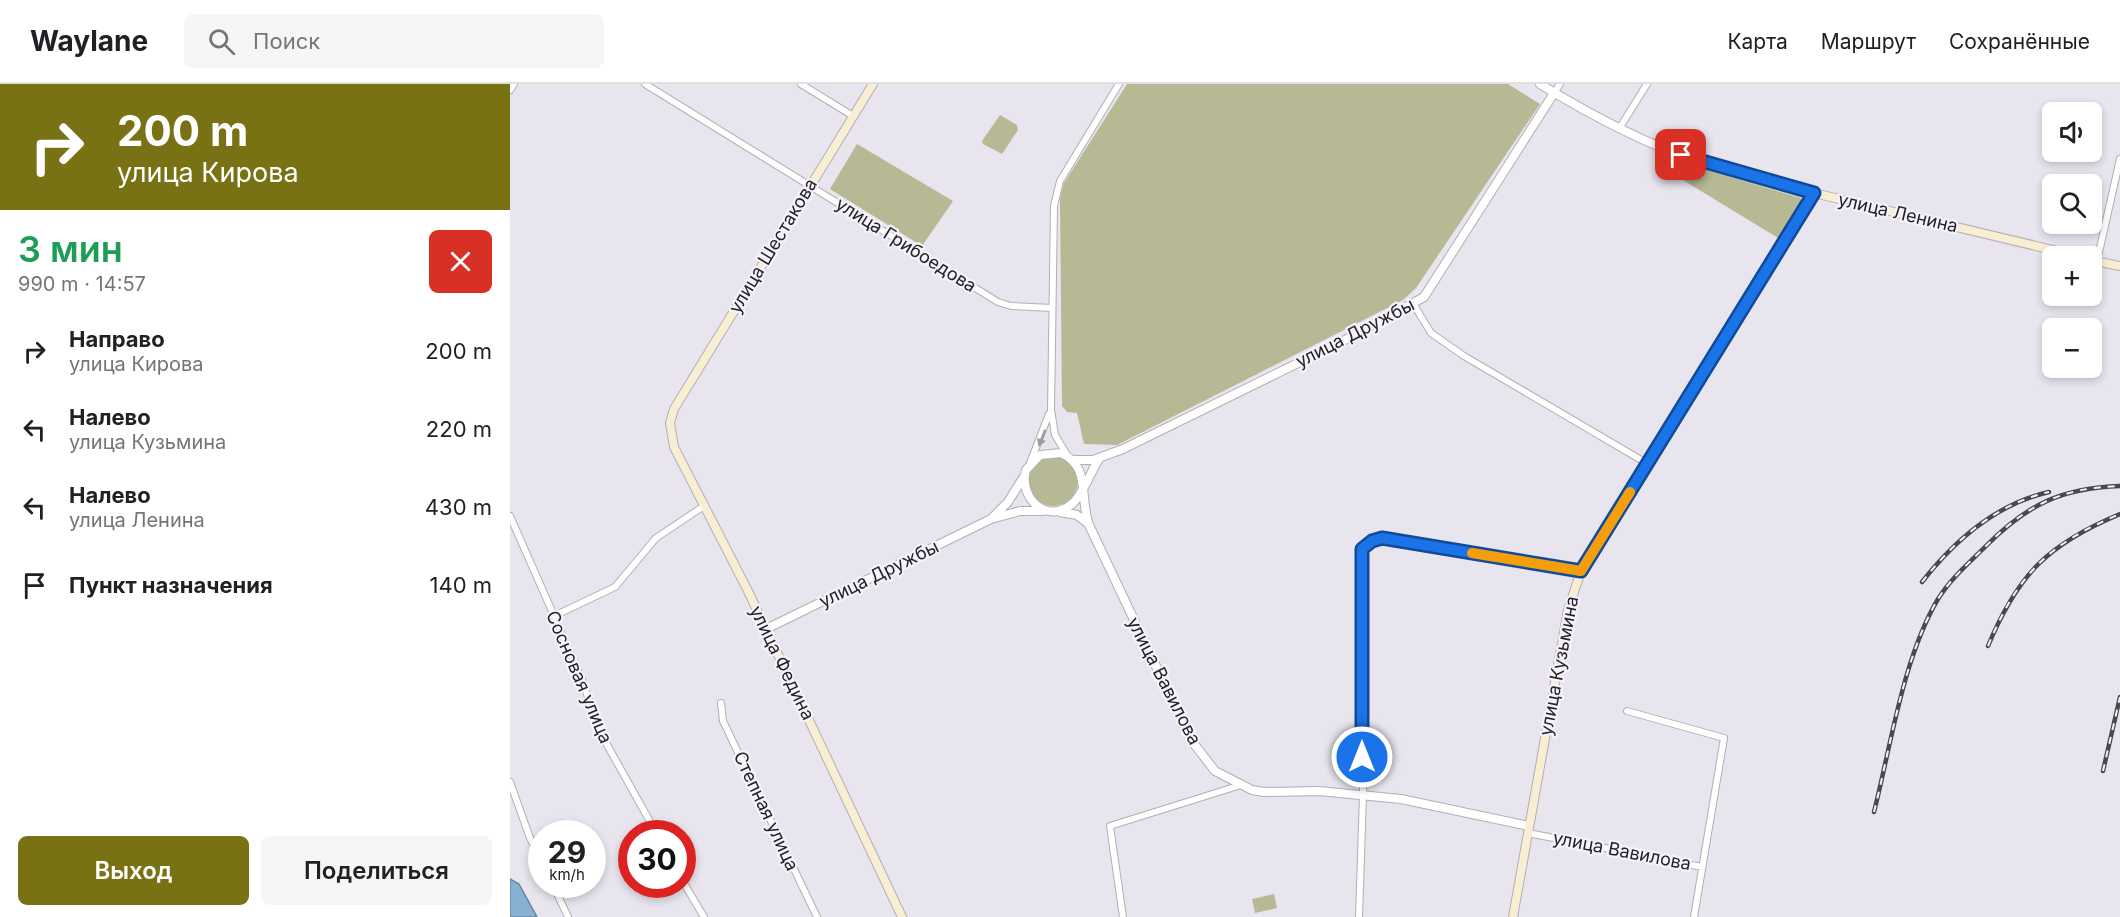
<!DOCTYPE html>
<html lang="ru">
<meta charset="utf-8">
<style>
:root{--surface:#fff;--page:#f6f6f6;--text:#202124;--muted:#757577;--line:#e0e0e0;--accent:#797214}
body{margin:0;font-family:Inter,sans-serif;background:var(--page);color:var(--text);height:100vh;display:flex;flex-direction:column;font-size:22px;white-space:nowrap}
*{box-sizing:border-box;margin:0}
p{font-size:20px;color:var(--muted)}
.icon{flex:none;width:33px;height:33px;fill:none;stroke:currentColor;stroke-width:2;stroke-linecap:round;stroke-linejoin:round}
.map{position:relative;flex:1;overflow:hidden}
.sheet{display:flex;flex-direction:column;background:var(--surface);width:510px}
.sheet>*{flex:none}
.top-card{background:#797214;color:#fff;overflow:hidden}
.tools{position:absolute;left:1532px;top:18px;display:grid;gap:12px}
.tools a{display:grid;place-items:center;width:60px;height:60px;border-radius:9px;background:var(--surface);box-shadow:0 3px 9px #0003;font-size:30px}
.speed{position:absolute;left:18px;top:736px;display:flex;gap:12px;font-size:30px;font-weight:700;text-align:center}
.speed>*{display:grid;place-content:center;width:78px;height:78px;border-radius:50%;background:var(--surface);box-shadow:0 3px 9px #0003;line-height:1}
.speed small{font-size:15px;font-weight:400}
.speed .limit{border:9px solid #d22;background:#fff;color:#111}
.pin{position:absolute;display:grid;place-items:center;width:51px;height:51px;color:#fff;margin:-26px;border-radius:12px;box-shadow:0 3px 9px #0006}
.me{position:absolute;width:66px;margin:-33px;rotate:0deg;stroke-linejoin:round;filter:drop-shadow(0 0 4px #0008)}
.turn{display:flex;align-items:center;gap:21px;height:126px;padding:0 18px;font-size:27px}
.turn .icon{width:78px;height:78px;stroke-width:2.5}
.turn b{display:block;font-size:42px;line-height:51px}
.round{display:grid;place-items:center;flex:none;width:63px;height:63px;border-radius:9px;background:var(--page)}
.overview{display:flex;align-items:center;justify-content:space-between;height:102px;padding:0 18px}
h1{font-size:36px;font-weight:600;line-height:45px;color:#1e9e55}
.cta{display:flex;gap:12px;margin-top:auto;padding:12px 18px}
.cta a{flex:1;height:69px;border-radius:9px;background:var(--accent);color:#fff;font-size:24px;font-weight:600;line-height:69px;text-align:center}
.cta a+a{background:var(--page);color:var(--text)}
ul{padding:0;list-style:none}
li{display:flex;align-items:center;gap:18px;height:78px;padding:0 18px}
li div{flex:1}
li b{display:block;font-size:22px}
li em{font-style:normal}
header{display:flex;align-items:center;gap:36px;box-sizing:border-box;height:84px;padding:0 30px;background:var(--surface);border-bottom:2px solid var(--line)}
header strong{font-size:28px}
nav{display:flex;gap:33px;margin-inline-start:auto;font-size:21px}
.search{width:420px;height:54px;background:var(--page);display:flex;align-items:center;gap:15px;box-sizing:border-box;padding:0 21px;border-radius:9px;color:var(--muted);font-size:22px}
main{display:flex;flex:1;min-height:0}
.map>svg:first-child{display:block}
.green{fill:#b7b994}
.water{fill:#86b1d2;stroke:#68869e;stroke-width:1.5}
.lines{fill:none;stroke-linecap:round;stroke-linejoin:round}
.minor-casing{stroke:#b1aeb6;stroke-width:8}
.tertiary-casing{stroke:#b1aeb6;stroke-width:10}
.secondary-casing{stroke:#b1aeb6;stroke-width:10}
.minor{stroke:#fff;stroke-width:6}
.tertiary{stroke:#fff;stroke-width:8}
.secondary{stroke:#f8efd3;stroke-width:8}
.rail-casing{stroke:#49484c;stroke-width:4.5}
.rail{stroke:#f5f2fb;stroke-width:2;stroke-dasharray:7;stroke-linecap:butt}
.oneway{fill:#9c9c9d}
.route-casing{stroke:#114b97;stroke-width:15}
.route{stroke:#1a73e8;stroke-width:10}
.slow{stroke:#f59e0b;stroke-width:10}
.labels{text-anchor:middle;stroke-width:4.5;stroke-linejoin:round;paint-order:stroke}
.street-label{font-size:18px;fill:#232225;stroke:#f5f2fb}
</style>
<header>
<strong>Waylane</strong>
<div class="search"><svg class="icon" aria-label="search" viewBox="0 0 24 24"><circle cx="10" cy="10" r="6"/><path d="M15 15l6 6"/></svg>Поиск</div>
<nav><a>Карта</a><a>Маршрут</a><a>Сохранённые</a></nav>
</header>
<main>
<section class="sheet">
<div class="top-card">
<div class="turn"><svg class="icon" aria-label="right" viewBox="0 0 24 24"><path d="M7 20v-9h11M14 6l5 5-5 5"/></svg><div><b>200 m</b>улица Кирова</div></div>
</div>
<div class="overview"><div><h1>3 мин</h1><p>990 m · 14:57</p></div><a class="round" style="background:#d93025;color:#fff"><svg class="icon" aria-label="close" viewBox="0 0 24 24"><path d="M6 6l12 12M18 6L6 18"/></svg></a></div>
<ul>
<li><svg class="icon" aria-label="right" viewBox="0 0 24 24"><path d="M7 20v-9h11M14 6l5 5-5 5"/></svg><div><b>Направо</b><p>улица Кирова</p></div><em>200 m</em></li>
<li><svg class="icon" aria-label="left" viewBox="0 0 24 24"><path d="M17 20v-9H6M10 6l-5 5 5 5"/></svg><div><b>Налево</b><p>улица Кузьмина</p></div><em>220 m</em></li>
<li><svg class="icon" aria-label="left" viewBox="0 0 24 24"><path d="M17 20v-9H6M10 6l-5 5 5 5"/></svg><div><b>Налево</b><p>улица Ленина</p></div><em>430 m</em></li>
<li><svg class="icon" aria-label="arrive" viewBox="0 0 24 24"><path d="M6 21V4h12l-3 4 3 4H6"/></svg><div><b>Пункт назначения</b></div><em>140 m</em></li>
</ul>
<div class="cta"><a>Выход</a><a>Поделиться</a></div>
</section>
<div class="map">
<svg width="1610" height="833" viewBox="0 0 1610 833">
<rect width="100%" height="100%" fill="#e8e5ee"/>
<path class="green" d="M 617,0 L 998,0 L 1030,20 L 906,204 L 893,216 L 607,361 L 574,360 L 567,329 L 557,328 L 552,322 L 550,115 L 554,99 Z
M 490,31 L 507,41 L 508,46 L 492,70 L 473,60 L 472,57 Z
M 347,60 L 443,117 L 412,162 L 320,105 Z
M 1151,73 L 1291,114 L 1290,121 L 1268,154 L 1145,79 Z
M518 397a25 25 0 1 1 50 0a25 25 0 1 1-50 0Z
M 764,810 L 767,824 L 745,829 L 742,815 Z"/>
<path class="water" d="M 0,795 L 9,800 L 27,833 L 0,833 Z"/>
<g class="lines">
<g class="minor-casing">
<path id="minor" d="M 135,0 L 488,218 L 501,222 L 542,224
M 291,0 L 343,32
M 0,6 L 4,0
M 1044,9 L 1050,0
M 1109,45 L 1137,0
M 1587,177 L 1610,75
M 904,221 L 921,249 L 954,272 L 1138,380
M 557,371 L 545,351 L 541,326 L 544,122 L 550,97 L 609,0
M 520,379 L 539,330
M 0,432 L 71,593 L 91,650 L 147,750
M 44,532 L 105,503 L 146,454 L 194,422
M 211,619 L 213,637 L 307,833
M 1117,627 L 1214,654 L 1184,833
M 0,698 L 20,754 L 32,778
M 1018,749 L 1192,783
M 172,796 L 194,833
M 43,801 L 58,833
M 613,833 L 600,742 L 731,701
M 849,833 L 853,711 L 853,466 L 862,457 L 872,454 L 1071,487"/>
</g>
<g class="tertiary-casing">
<path id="tertiary" d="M 1030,0 C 1079,30 1129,57 1184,76 C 1223,89 1265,97 1304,109
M 589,375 C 581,387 573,410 563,419 C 538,442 508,414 516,386 L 530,371 L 551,369 C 581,382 569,413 579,441 L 681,656 L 705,687 L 742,706 L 754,708 L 809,707 L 891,715 L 1019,742
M 563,376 L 583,376 L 613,365 L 839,254 L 914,213 L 1044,9
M 550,428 L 567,431 L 577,439
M 482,434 L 498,418 L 513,394
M 256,545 L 481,435 L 510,427 L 533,427"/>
</g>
<g class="secondary-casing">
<path id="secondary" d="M 363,0 L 164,325 L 160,339 L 164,363 L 238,507 L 392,833
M 1581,176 L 1610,182
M 1003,833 L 1058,526 L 1071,487 L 1094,449 L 1304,109 L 1568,172"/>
</g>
<use href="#minor" class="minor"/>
<use href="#tertiary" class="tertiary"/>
<use href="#secondary" class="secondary"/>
<g class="rail-casing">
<path id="rail" d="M 1412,498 C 1444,457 1486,420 1539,408
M 1478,562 C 1508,490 1538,460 1610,430
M 1593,687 L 1610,613
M 1364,728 C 1381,661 1393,574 1428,515 C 1441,494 1460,478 1477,461 C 1518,420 1552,404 1610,402"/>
</g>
<use href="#rail" class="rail"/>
</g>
<defs><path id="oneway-solid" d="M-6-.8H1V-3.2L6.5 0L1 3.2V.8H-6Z" transform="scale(1.5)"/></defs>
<use class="oneway" href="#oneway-solid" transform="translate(532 354) rotate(111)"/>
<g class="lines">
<g class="route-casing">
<path id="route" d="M 852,673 L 852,465 L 862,457 L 872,454 L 1071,487 L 1304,109 L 1171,71"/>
</g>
<use href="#route" class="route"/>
<path class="slow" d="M 962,469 L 1071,487 L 1120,408"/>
</g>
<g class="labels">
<g class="street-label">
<text transform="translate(1388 129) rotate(13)" y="6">улица Ленина</text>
<text transform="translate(396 161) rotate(32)" y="6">улица Грибоедова</text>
<text transform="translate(263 162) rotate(-59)" y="6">улица Шестакова</text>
<text transform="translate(845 249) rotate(-27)" y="6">улица Дружбы</text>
<text transform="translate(369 490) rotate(-26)" y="6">улица Дружбы</text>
<text transform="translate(272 579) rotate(64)" y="6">улица Федина</text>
<text transform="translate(1049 582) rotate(-79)" y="6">улица Кузьмина</text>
<text transform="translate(69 593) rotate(67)" y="6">Сосновая улица</text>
<text transform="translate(654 597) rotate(63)" y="6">улица Вавилова</text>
<text transform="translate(256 727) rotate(65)" y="6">Степная улица</text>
<text transform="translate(1112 767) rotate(11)" y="6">улица Вавилова</text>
</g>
</g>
</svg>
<div class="tools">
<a><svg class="icon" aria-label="sound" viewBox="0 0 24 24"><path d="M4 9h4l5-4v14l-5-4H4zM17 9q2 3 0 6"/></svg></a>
<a><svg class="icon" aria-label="search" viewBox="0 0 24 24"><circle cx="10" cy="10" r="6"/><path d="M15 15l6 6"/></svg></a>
<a>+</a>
<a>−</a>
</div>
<div class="speed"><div>29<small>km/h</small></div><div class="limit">30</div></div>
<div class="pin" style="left:1171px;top:71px;background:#d93025"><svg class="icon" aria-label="arrive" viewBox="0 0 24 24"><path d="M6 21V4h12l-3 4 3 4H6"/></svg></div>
<svg class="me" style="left:852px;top:673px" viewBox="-20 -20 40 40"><circle r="17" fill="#1a73e8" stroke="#fff" stroke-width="3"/><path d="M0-11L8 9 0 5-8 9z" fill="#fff"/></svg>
</div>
</main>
